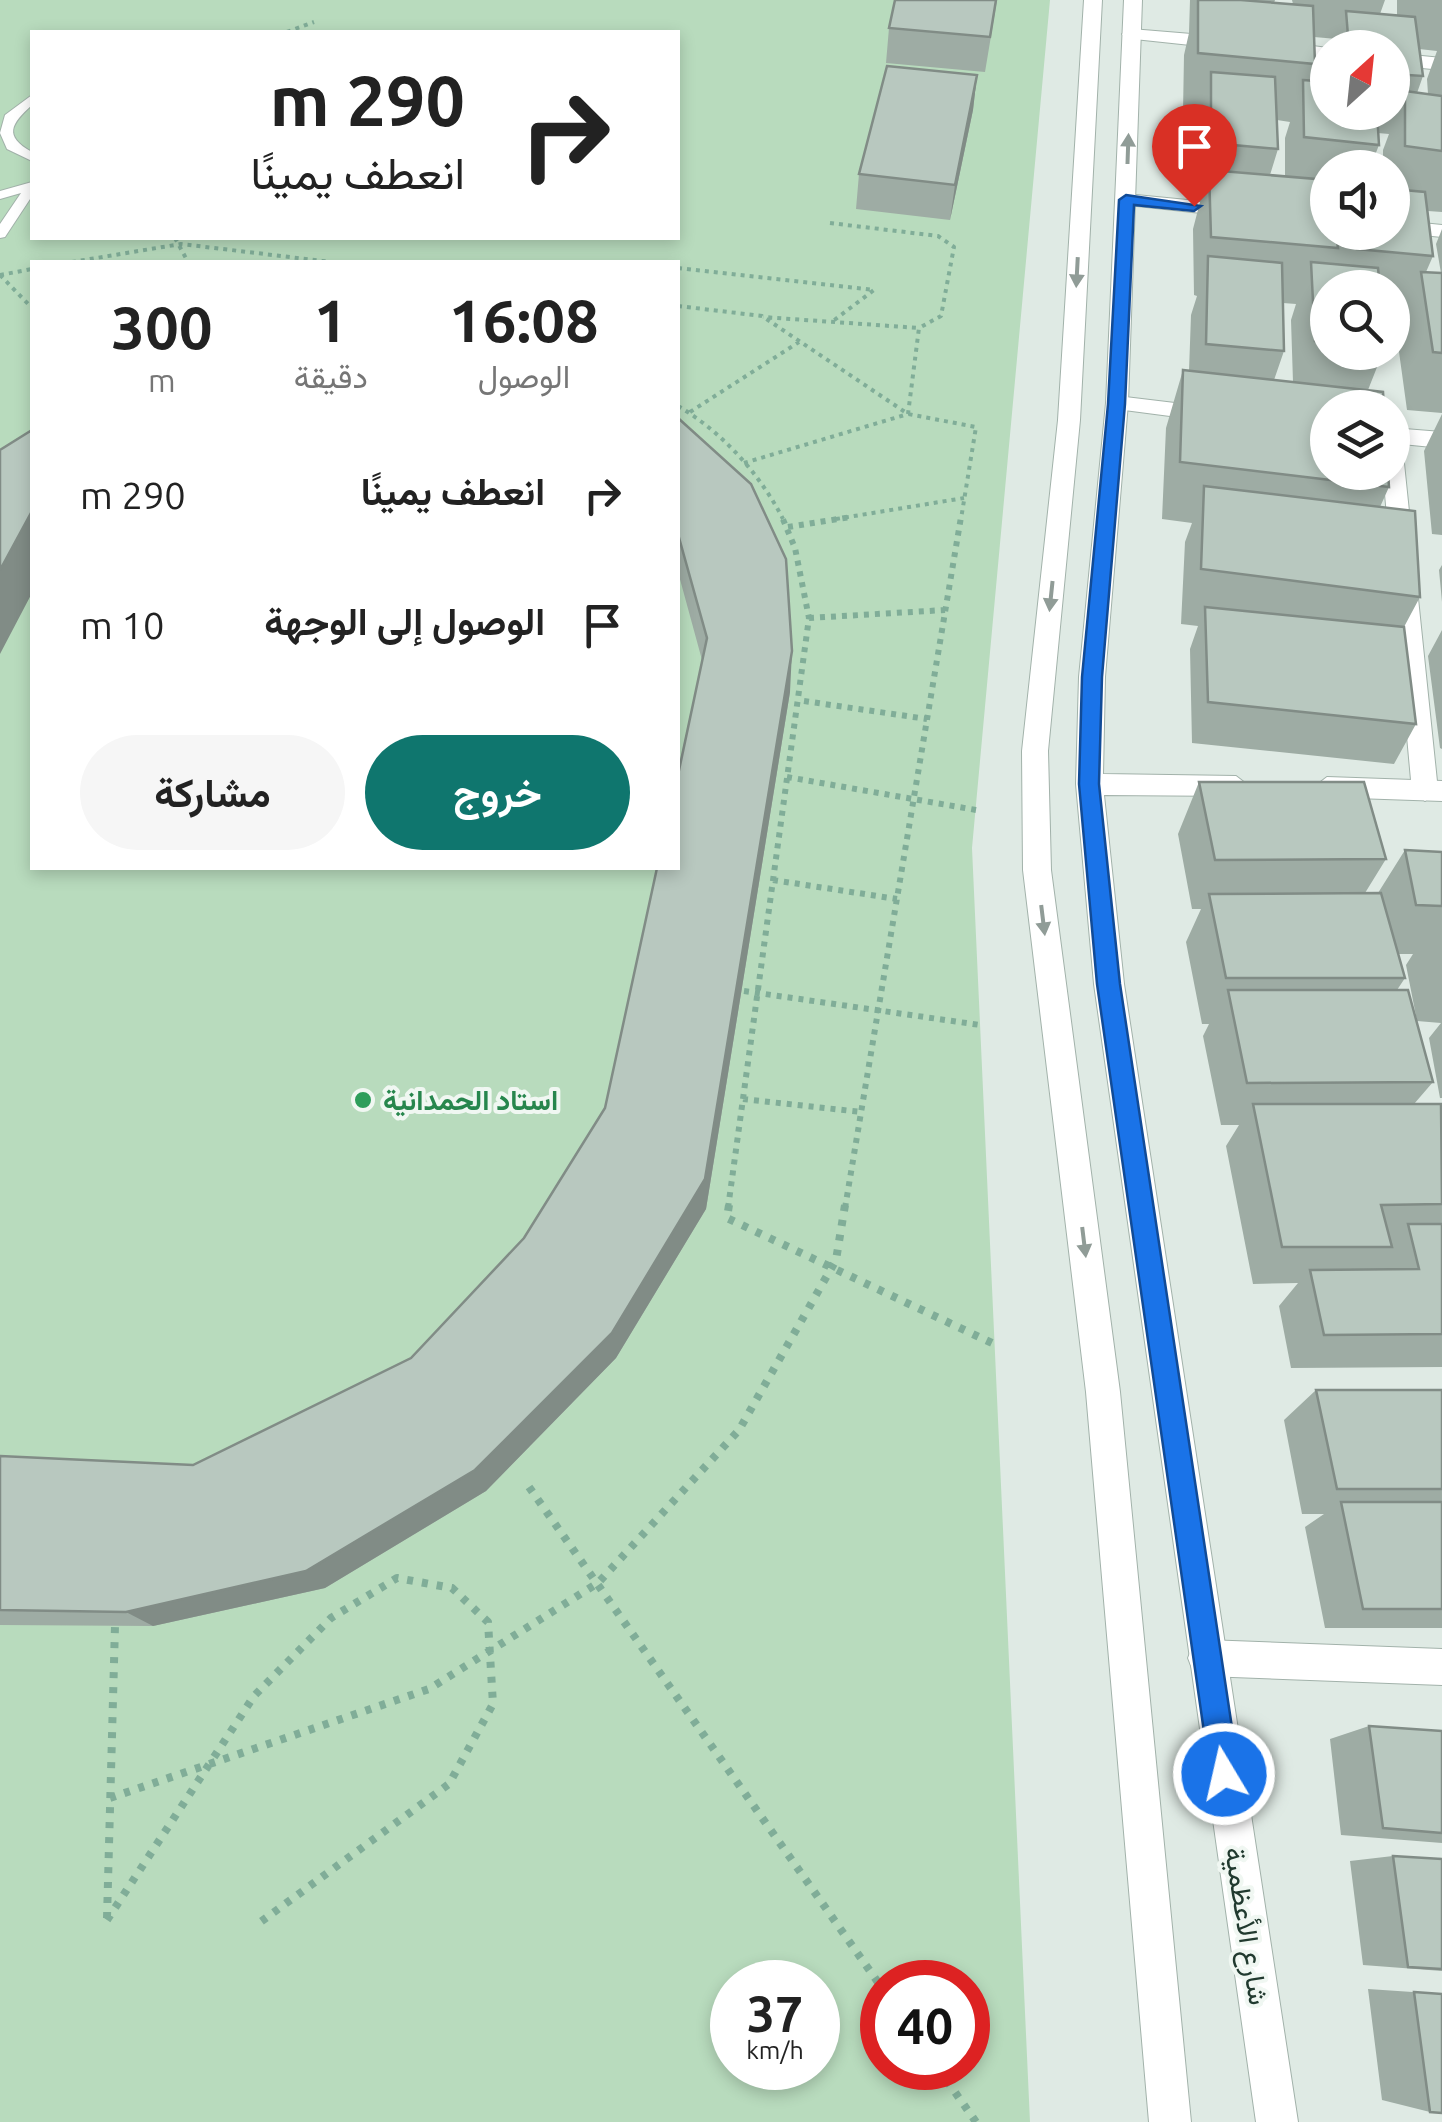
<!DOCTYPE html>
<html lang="ar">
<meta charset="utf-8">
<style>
:root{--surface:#fff;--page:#f6f6f6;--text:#222;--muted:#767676;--accent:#0f766e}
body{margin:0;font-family:Ubuntu,Vazirmatn,sans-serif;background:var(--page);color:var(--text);direction:rtl;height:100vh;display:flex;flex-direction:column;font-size:38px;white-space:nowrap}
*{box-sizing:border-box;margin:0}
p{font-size:32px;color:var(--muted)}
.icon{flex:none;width:55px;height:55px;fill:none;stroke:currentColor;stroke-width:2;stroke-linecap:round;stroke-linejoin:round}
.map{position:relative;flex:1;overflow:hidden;direction:ltr}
.details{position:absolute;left:30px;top:260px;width:650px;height:610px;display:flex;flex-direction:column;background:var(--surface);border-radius:0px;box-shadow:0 5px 15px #0003;direction:rtl}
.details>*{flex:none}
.top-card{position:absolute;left:30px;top:30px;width:650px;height:210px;border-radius:0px;box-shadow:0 5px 15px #0003;direction:rtl;background:#fff;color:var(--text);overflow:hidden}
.needle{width:65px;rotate:27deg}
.buttons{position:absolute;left:1310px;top:30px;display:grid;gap:20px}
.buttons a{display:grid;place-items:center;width:100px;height:100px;border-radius:50%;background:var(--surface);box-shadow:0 5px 15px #0003;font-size:50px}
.speed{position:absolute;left:710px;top:1960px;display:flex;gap:20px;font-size:50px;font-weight:700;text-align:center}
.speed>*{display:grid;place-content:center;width:130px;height:130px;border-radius:50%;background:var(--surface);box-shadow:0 5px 15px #0003;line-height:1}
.speed small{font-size:25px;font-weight:400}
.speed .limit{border:15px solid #d22;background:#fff;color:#111}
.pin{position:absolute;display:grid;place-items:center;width:85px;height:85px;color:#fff;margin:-102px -42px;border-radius:50% 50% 50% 0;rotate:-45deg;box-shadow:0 0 10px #0007}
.pin .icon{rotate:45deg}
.me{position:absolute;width:110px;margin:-55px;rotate:351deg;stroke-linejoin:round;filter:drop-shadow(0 0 8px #0008)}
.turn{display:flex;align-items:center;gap:35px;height:210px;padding:0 50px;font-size:45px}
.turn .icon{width:130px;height:130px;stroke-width:2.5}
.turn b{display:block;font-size:70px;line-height:85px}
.eta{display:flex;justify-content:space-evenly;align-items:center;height:170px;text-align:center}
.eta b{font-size:60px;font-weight:700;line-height:70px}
.cta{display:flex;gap:20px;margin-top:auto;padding:20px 50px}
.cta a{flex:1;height:115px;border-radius:60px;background:var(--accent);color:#fff;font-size:40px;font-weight:700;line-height:115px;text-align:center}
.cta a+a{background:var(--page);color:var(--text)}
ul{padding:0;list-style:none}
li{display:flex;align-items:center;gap:30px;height:130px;padding:0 50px}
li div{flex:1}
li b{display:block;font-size:38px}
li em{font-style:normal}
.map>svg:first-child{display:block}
.green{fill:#b8dbbd;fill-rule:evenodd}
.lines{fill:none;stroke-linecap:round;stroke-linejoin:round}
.service-casing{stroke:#a2b2aa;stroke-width:2}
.minor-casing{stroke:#a2b2aa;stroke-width:2}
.tertiary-casing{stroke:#a2b2aa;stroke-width:2}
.path-far2{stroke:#80ad98;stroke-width:4;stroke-dasharray:4 5;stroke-linecap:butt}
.path-far1{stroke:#80ad98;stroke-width:6;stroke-dasharray:5 6;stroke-linecap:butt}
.path{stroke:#80ad98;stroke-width:8;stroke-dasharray:6 9;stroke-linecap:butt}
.service{fill:#fff;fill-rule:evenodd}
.minor{fill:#fff;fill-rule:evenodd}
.tertiary{fill:#fff;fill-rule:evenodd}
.wall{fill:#9eaca4;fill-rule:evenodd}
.shaded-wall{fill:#818c86}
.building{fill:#b8c8bf;stroke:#818c86;stroke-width:2.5}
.oneway{fill:#909c97}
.route{fill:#1a73e8;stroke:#114b97;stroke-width:2.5}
.leisure-dot{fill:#2e9e5b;stroke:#f0f7f2;stroke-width:4}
.labels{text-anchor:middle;stroke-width:8;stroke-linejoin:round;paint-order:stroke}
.leisure-label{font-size:28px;font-weight:bold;fill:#27864d;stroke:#f0f7f2;text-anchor:start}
.street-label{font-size:28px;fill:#213a2f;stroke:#f0f7f2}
</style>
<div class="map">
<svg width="1442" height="2122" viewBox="0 0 1442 2122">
<rect width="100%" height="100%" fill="#dfeae4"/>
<path class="green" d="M 0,0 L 1050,0 L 972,848 L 1030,2122 L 0,2122 ZM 32,32 L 678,32 L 678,238 L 32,238 ZM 32,262 L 678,262 L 678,868 L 32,868 ZM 732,1982 L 818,1982 L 818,2068 L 732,2068 ZM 882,1982 L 968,1982 L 968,2068 L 882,2068 Z"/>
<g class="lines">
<g class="service-casing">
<path id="service" d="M 32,95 L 32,105 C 11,124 3,136 32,152 L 32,161 L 7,149 L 0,133 L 5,115 Z
M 32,182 L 32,196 L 5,237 L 0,238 L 0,224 L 21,193 L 0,199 L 0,191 Z"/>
</g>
<g class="minor-casing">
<path id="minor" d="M 1131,29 L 1228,37 L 1237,43 L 1228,49 L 1125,38 L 1122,34 Z
M 1274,41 L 1328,48 L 1328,58 L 1267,51 L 1267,43 Z
M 1392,53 L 1442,58 L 1442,70 L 1392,65 Z
M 1126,194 L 1238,205 L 1248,211 L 1238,217 L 1119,204 L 1119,196 Z
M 1392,220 L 1442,225 L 1442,237 L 1392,232 Z
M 1117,396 L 1208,407 L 1219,414 L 1208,421 L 1109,408 L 1106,403 Z
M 1392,428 L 1442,432 L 1442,448 L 1402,444 L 1438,791 L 1425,801 L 1412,791 L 1383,472 L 1392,472 Z
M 1206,1640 L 1442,1649 L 1442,1685 L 1206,1676 L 1193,1671 L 1188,1658 L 1193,1645 Z"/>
</g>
<g class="tertiary-casing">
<path id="tertiary" d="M 1084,0 L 1102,0 L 1080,420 L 1048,751 L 1051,870 L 1120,1392 L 1191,2122 L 1149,2122 L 1086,1392 L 1023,870 L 1022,751 L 1058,420 Z
M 1124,0 L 1142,0 L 1128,403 L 1105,677 L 1103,774 L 1236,776 L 1249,786 L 1236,796 L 1104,795 L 1124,984 L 1298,2122 L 1256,2122 L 1094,984 L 1076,784 L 1079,677 L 1106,403 Z
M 1327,777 L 1442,781 L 1442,801 L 1327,797 L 1314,787 Z"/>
</g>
<path class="path-far2" d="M 287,32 L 314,22
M 830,223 L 938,236 L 954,247 L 941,316 L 919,328
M 175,238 L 188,262
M 72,262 L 181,244 L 331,262
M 678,268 L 874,290 L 833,321
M 0,275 L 32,308
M 0,275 L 32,269
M 678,306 L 762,316 L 908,414 L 976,427 L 961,519
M 678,406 C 722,432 760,474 783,519
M 690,412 L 799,342
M 744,463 L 908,414 L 919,328 L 763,317
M 836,519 L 964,498"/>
<path class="path-far1" d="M 788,527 L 851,517
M 809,618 L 945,610
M 804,701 L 927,719
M 787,777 L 976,810
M 773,880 L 897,899
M 744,991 L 980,1025
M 743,1099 L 861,1112
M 728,1208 L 809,618 L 795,548 L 782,517
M 845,1208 L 961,517"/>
<path class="path" d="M 729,1205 L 727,1218 L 994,1344
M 529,1487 L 882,1988
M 110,1798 L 429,1689 L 598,1583 L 739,1430 L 836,1260 L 845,1205
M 107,1918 L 115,1626
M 107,1920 L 254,1696 L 331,1618 L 397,1578 L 452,1588 L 488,1622 L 493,1704 L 449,1784 L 255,1926
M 938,2068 L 976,2122"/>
<use href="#service" class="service"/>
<use href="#minor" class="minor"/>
<use href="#tertiary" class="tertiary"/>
</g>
<path class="wall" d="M 997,0 L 985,72 L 886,63 L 889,28 Z
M 1190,0 L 1275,0 L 1274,3 L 1293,4 L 1292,0 L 1385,0 L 1380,14 L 1397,15 L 1397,0 L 1442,0 L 1442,212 L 1428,211 L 1433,256 L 1426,272 L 1441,273 L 1436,244 L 1442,229 L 1442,413 L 1407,410 L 1396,330 L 1403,314 L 1392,313 L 1392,288 L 1328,288 L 1328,352 L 1383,352 L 1368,390 L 1389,487 L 1380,507 L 1420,597 L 1404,627 L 1416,724 L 1394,764 L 1192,743 L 1190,649 L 1198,626 L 1181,624 L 1185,542 L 1192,523 L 1162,519 L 1166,428 L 1183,370 L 1189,371 L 1191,315 L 1197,296 L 1194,295 L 1193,229 L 1200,202 L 1195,202 L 1196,130 L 1200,113 L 1183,112 L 1184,55 L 1189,33 ZM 1314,37 L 1337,39 L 1334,48 L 1392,48 L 1392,112 L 1328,112 L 1310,80 L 1315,64 ZM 1419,49 L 1437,51 L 1427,79 L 1428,94 L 1417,93 L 1423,76 ZM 1277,120 L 1290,122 L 1285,138 L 1285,176 L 1270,175 L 1278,149 ZM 1378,133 L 1389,134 L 1383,150 L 1383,168 L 1392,168 L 1392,232 L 1328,232 L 1328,168 L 1370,168 L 1379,145 ZM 1283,303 L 1296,304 L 1291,320 L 1293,382 L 1274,380 L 1284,351 Z
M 977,75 L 973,110 L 950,220 L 856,209 L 859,174 Z
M 1442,414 L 1442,535 L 1432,534 L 1424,451 Z
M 678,418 L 790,692 L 706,1209 L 616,1358 L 486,1491 L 325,1588 L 153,1626 L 0,1625 L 0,1456 L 193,1465 L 411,1358 L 524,1238 L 605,1108 L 702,660 L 678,572 Z
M 1442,565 L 1442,602 L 1439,570 Z
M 1442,630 L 1442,749 L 1440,748 L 1428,656 Z
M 1199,782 L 1386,859 L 1365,893 L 1378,893 L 1405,850 L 1442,852 L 1442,1098 L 1440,1098 L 1429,1038 L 1441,1023 L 1417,1021 L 1406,965 L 1413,954 L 1398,954 L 1405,978 L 1397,990 L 1433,1082 L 1414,1104 L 1442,1108 L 1442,1367 L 1291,1368 L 1279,1306 L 1298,1283 L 1253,1284 L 1226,1146 L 1239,1125 L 1221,1125 L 1203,1036 L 1209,1024 L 1202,1024 L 1186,942 L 1201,909 L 1192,909 L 1178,834 Z
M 1316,1390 L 1442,1390 L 1442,1628 L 1325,1628 L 1305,1527 L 1324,1514 L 1302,1514 L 1284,1420 Z
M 1369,1726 L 1442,1731 L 1442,1843 L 1341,1835 L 1330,1739 Z
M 1393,1856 L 1442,1859 L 1442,1971 L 1363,1965 L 1350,1861 Z
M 1368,1989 L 1442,1994 L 1430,2112 L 1382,2100 Z"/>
<path class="shaded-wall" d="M 977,75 L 973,110 L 950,220 L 955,185 Z
M 32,511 L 32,593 L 0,654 L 0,570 Z
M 792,651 L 790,692 L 706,1209 L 616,1358 L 486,1491 L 325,1588 L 153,1626 L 126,1612 L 475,1470 Z"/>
<path class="building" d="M 895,0 L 996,0 L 990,37 L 889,28 Z
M 1198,0 L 1241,0 L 1313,6 L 1315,64 L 1198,53 Z
M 1346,11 L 1415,17 L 1423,76 L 1392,74 L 1392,48 L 1349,48 Z
M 887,66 L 977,75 L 955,185 L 859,174 Z
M 1211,72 L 1275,77 L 1278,149 L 1211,143 Z
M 1303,80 L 1328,82 L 1328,112 L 1377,112 L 1379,145 L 1304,137 Z
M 1405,91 L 1442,96 L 1442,151 L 1405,146 Z
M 1209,170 L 1328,180 L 1328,232 L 1336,232 L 1338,248 L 1211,237 Z
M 1392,189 L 1425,192 L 1433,256 L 1357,249 L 1356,232 L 1392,232 Z
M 1208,256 L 1282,263 L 1284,351 L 1206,344 Z
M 1311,262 L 1378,268 L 1380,288 L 1328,288 L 1328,342 L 1315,341 Z
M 1421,272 L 1442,273 L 1442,353 L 1433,352 Z
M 1183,370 L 1383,392 L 1384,408 L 1328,408 L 1328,472 L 1388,472 L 1389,487 L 1180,462 Z
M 678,418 L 751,484 L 786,559 L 792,651 L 705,1179 L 612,1333 L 475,1470 L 306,1571 L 126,1612 L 0,1610 L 0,1456 L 193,1465 L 411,1358 L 524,1238 L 605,1108 L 657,868 L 678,868 L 678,775 L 707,638 L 678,534 Z
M 32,430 L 32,511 L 0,570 L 0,450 Z
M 1204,486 L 1415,511 L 1420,597 L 1201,569 Z
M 1205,607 L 1404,627 L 1416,724 L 1208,702 Z
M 1199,782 L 1364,782 L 1386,859 L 1215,860 Z
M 1405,850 L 1442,852 L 1442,906 L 1416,905 Z
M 1381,893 L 1405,978 L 1226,978 L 1209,894 Z
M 1228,990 L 1408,990 L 1433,1082 L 1247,1083 Z
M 1253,1104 L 1441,1104 L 1442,1204 L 1381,1205 L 1392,1247 L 1282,1247 Z
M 1408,1224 L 1442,1224 L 1442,1334 L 1324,1335 L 1310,1270 L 1419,1269 Z
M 1316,1390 L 1442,1390 L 1442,1489 L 1337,1489 Z
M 1341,1502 L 1442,1502 L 1442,1609 L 1363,1609 Z
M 1369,1726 L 1442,1731 L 1442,1833 L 1383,1828 Z
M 1393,1856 L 1442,1859 L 1442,1969 L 1408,1967 Z
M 1414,1992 L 1442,1994 L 1442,2113 L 1430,2112 Z"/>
<defs><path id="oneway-solid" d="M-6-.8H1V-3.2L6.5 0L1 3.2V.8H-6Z" transform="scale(2.5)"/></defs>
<g class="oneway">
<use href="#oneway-solid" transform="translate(1128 149) rotate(-88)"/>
<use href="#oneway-solid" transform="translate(1077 272) rotate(93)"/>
<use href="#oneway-solid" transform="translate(1051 596) rotate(96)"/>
<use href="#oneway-solid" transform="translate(1043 920) rotate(83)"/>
<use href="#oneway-solid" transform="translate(1084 1242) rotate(83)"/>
</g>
<path class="route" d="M 1126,195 L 1201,206 L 1194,211 L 1134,205 L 1125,404 L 1102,677 L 1099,784 L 1120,984 L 1239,1774 L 1234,1784 L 1224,1788 L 1214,1784 L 1210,1774 L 1097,984 L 1079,784 L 1082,677 L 1108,404 L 1119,200 Z"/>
<circle class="leisure-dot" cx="363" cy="1100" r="10"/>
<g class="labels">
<g class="leisure-label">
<text x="383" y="1110">استاد الحمدانية</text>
</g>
<g class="street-label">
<text transform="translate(1247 1926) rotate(81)" y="10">شارع الأعظمية</text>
</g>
</g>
</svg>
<div class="buttons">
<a><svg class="needle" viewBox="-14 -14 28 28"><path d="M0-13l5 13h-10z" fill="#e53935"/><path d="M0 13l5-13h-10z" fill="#767676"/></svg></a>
<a><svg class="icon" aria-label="sound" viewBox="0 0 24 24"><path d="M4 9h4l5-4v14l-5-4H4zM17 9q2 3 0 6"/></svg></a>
<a><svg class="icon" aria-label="search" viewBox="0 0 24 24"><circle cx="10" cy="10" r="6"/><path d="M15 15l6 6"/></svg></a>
<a><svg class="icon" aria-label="layers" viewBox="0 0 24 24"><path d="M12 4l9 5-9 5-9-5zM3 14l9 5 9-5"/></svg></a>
</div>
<div class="speed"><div>37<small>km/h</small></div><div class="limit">40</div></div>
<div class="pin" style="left:1194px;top:206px;background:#d93025"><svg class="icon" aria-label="arrive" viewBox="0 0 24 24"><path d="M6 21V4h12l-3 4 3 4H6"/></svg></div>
<svg class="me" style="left:1224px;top:1774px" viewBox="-20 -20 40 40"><circle r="17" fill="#1a73e8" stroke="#fff" stroke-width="3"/><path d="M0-11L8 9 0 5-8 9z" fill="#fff"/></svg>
<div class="top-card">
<div class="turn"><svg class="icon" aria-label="right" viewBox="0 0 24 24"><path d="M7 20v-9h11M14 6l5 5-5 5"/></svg><div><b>290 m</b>انعطف يمينًا</div></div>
</div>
<section class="details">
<div class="eta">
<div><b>16:08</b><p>الوصول</p></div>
<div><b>1</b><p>دقيقة</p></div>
<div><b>300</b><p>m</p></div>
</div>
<ul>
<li><svg class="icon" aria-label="right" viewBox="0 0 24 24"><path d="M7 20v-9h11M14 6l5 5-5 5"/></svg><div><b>انعطف يمينًا</b></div><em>290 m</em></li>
<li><svg class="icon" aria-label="arrive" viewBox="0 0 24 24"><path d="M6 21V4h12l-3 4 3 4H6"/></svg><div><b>الوصول إلى الوجهة</b></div><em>10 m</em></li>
</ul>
<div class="cta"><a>خروج</a><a>مشاركة</a></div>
</section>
</div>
